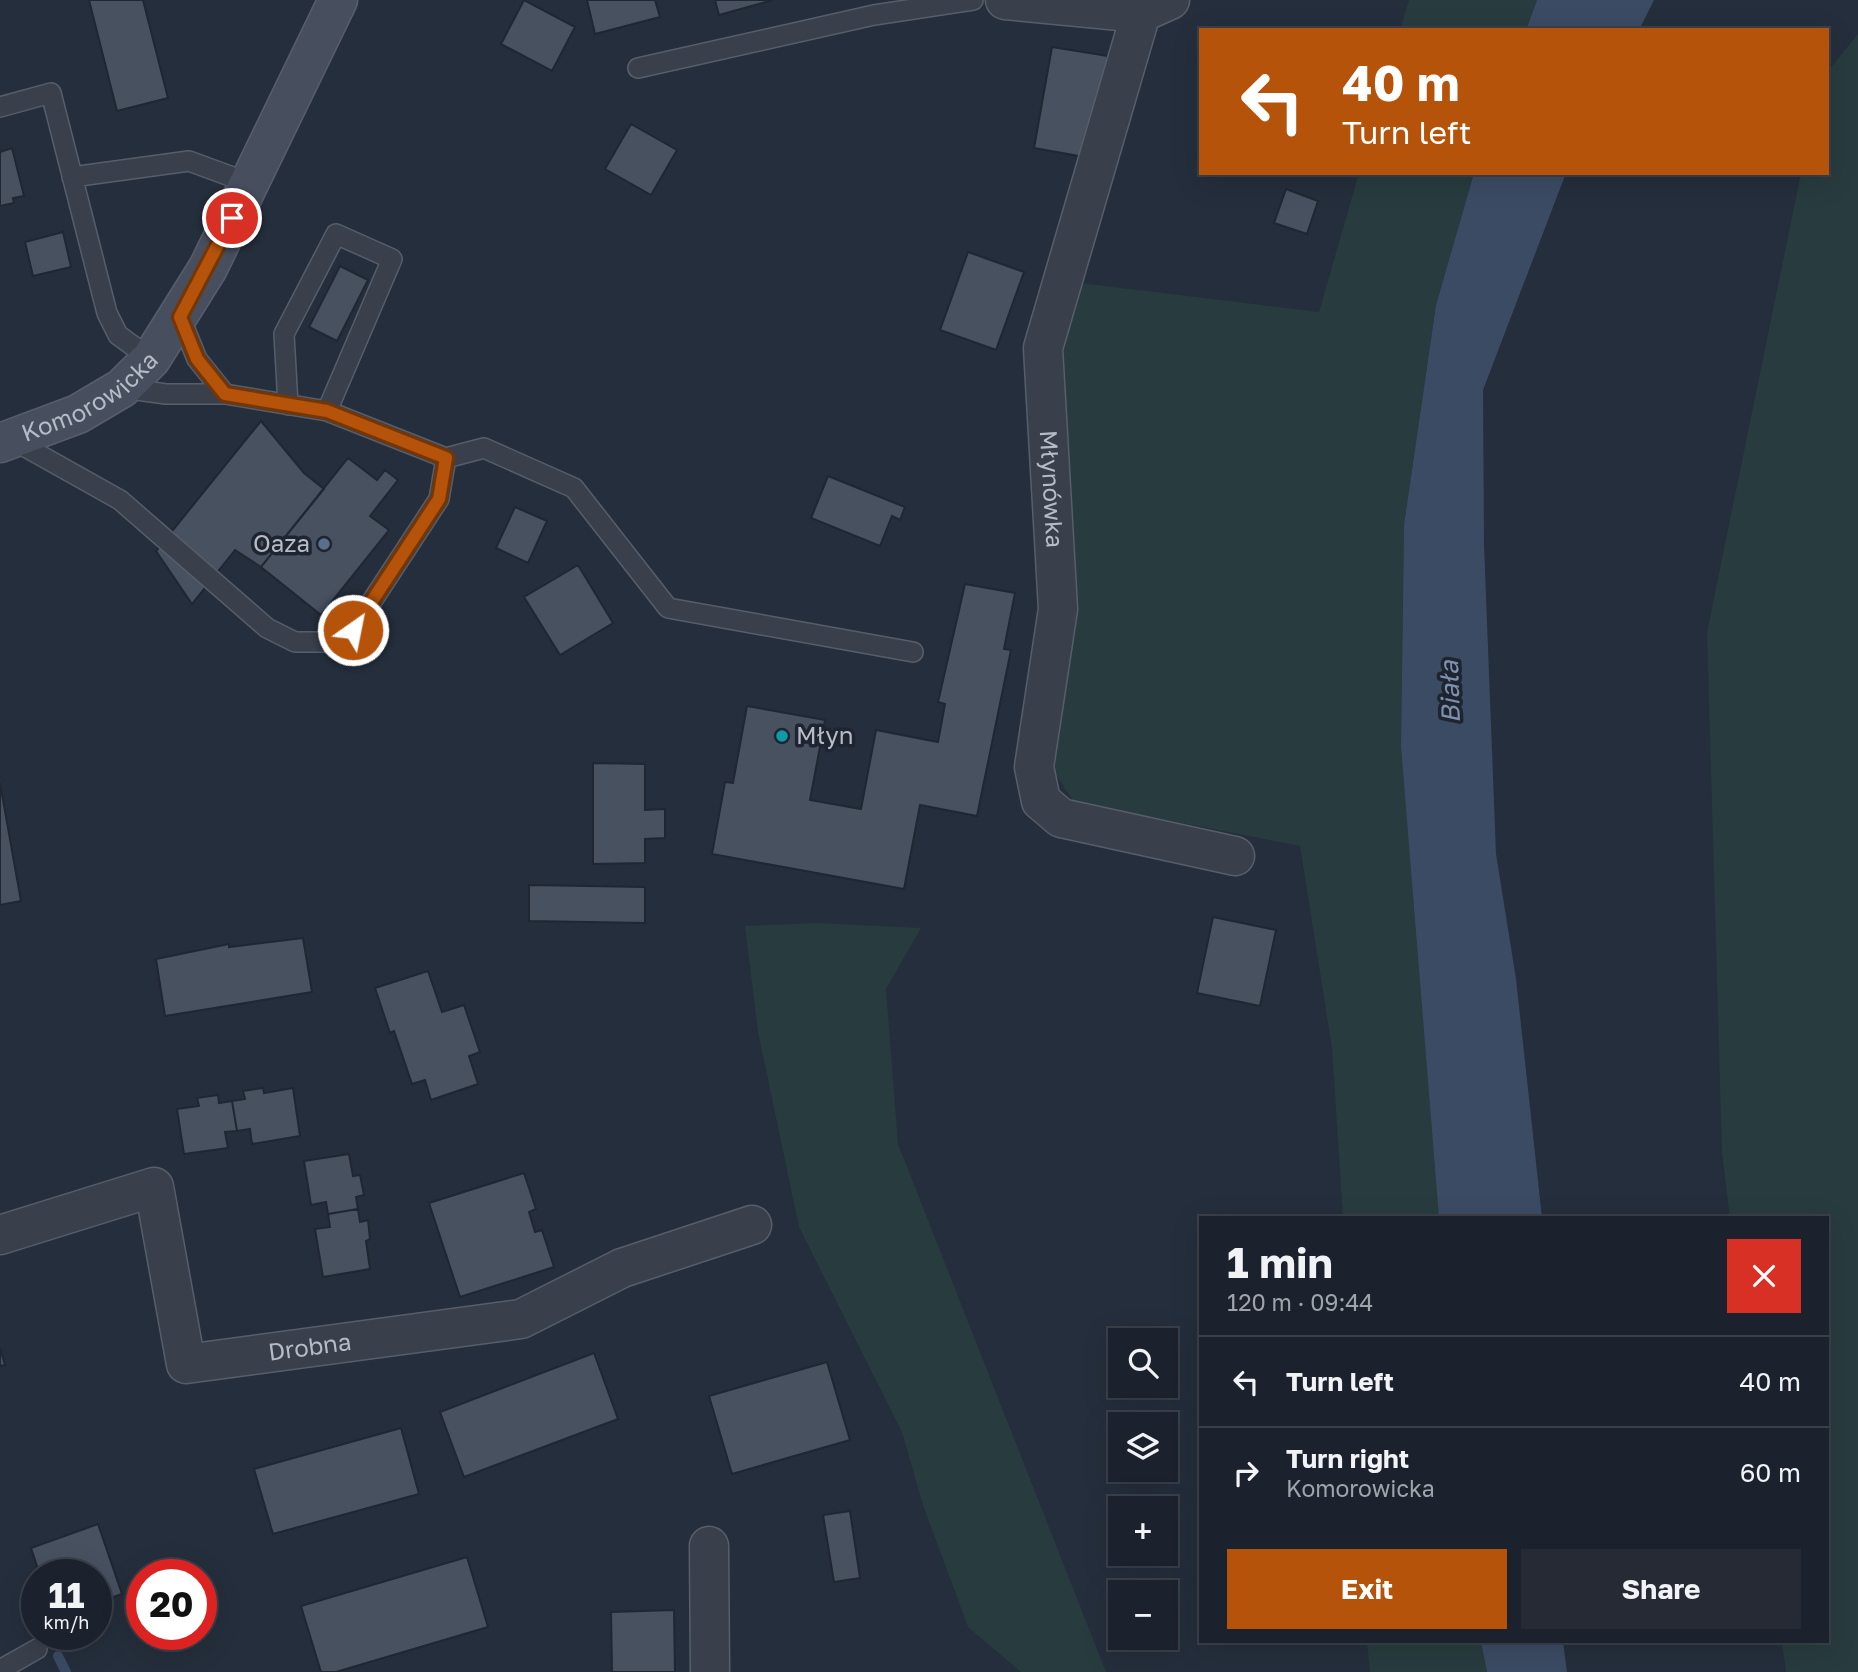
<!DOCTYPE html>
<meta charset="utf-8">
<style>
:root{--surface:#1c222d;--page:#252a35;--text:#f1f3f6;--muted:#a0a4aa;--line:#3a3f49;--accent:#b45309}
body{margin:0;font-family:"Golos Text",sans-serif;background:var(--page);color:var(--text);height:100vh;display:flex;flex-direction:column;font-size:26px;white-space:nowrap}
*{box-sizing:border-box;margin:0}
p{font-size:23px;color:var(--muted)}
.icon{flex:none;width:38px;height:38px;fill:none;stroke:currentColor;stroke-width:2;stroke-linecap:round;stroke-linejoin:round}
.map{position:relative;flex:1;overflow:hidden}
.sheet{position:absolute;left:1199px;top:1216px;width:630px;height:427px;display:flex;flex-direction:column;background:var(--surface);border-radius:0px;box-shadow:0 7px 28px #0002,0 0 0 2px var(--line)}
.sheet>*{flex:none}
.hud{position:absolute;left:1199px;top:28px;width:630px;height:147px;border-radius:0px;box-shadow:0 7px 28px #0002,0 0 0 2px var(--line);background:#b45309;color:#fff;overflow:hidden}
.buttons{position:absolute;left:1108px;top:1328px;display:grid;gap:14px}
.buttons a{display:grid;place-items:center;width:70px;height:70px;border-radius:0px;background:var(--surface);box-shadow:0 7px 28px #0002,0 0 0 2px var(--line);font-size:35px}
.speed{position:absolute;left:21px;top:1559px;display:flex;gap:14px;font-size:35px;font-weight:700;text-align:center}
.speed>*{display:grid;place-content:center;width:91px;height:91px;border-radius:50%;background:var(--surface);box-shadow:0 7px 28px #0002,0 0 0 2px var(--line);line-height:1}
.speed small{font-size:18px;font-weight:400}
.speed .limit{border:10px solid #d22;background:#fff;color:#111}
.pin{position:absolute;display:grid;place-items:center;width:60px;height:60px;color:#fff;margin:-30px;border:4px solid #fff;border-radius:50%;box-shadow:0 2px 7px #0007}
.me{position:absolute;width:77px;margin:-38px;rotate:33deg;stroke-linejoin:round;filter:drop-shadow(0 0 5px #0008)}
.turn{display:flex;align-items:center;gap:24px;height:147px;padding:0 28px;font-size:32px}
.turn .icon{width:91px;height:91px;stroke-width:2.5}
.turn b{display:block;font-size:49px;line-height:60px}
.round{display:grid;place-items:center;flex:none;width:74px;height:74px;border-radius:0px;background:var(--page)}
.summary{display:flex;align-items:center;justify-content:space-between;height:119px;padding:0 28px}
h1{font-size:42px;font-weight:700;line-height:52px}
.action{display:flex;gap:14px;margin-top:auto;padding:14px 28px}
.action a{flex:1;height:80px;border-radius:0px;background:var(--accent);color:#fff;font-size:28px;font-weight:700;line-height:80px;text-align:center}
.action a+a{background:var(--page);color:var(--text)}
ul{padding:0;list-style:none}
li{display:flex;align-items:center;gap:21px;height:91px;padding:0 28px;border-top:2px solid var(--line)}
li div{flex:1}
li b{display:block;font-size:26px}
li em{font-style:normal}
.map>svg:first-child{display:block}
.green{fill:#283b3e}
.water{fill:#3c4b64}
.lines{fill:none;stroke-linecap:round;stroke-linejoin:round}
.stream{stroke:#3c4b64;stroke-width:10}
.building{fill:#475160;stroke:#202733;stroke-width:2}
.lane-casing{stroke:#575e6a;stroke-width:22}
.street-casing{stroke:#575e6a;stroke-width:41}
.secondary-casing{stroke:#575e6a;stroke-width:41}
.lane{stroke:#39404c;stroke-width:19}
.street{stroke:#39404c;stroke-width:38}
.secondary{stroke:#474f5f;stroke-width:38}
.route-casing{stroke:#753606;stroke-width:18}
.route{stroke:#b45309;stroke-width:12}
.service-dot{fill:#5c6f8a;stroke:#1e2531;stroke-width:2.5}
.culture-dot{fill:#0f9aa8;stroke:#1e2531;stroke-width:2.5}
.labels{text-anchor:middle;stroke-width:7;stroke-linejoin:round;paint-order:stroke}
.street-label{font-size:24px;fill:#b5bbc7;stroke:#1e2531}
.poi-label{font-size:24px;fill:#b5bbc7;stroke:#1e2531;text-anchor:end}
.water-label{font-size:26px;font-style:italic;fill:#7e90ad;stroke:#1e2531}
</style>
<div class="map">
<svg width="1858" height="1672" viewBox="0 0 1858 1672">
<rect width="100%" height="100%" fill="#252e3c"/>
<path class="green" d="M 1409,0 L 1537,0 L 1526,30 L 1400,30 Z
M 1858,34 L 1858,1672 L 1786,1672 L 1782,1642 L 1827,1642 L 1827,1218 L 1730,1218 L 1722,1153 L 1707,632 L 1801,173 L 1827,173 L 1827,72 Z
M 1359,173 L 1474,173 L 1436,305 L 1404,525 L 1401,747 L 1439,1218 L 1343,1218 L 1332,1048 L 1300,846 L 1074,802 L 1054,772 L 1077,611 L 1061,354 L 1080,283 L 1319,312 Z
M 817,923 L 921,928 L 886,989 L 898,1144 L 1106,1672 L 1021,1672 L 968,1627 L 923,1505 L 902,1432 L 799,1227 L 758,1032 L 745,926 Z
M 1367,1642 L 1481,1642 L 1487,1672 L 1370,1672 Z"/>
<path class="water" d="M 1537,0 L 1654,0 L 1639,30 L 1526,30 Z
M 1474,173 L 1566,173 L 1483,390 L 1484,545 L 1496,854 L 1516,979 L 1542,1218 L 1439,1218 L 1401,747 L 1404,525 L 1436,305 Z
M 1481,1642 L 1563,1642 L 1567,1672 L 1487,1672 Z"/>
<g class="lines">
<path class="stream" d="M 58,1656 L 66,1672"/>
</g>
<path class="building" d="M 89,0 L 143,0 L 168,98 L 117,111 Z
M 524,0 L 575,27 L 552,71 L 501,44 Z
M 587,0 L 655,0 L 660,17 L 595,34 Z
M 715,0 L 773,0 L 719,15 Z
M 1052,47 L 1108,56 L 1090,158 L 1034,148 Z
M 631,124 L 677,150 L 651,195 L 605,169 Z
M 12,148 L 24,196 L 13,198 L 14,203 L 0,206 L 0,152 Z
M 1286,189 L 1318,201 L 1307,234 L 1274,223 Z
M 63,232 L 71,267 L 33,276 L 25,242 Z
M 968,252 L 1024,272 L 996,350 L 940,330 Z
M 340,266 L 368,280 L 337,341 L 309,327 Z
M 261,421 L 304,473 L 324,489 L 261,567 L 235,550 L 192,604 L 156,551 Z
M 348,458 L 377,480 L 385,470 L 398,480 L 370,516 L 389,530 L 321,615 L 261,567 Z
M 828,476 L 905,507 L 900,520 L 892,516 L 880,546 L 811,518 Z
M 515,507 L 547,521 L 528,563 L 496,548 Z
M 578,565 L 613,623 L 560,655 L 524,597 Z
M 965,584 L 1015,593 L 1004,649 L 1011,650 L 977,816 L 920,805 L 904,889 L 712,854 L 725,782 L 733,783 L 747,706 L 825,720 L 810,800 L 861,809 L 876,730 L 938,742 L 945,704 L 938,702 Z
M 593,763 L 645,764 L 645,810 L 665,809 L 665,838 L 645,839 L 645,863 L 593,864 Z
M 0,783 L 21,901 L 0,905 Z
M 529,885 L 645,887 L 645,923 L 529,921 Z
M 1213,917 L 1276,930 L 1260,1006 L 1197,993 Z
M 303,938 L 312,992 L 165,1016 L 156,959 L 229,944 L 229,947 Z
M 428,971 L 442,1012 L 464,1005 L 480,1052 L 469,1056 L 478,1084 L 431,1100 L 425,1080 L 412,1084 L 394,1031 L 390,1033 L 375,988 Z
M 263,1088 L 264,1093 L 293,1088 L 300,1136 L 252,1144 L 250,1129 L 237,1131 L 232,1101 L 245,1099 L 243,1091 Z
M 218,1095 L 219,1103 L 232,1101 L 237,1131 L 225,1132 L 228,1148 L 184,1154 L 177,1109 L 199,1106 L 197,1098 Z
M 349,1154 L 353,1176 L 360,1175 L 364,1195 L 356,1197 L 358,1209 L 328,1214 L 326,1202 L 311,1205 L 304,1161 Z
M 524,1173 L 536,1209 L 529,1212 L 535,1232 L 542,1230 L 554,1267 L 460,1297 L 429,1203 Z
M 358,1209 L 360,1222 L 368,1220 L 370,1239 L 366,1241 L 370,1269 L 323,1277 L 315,1229 L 330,1227 L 328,1214 Z
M 0,1348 L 5,1365 L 0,1366 Z
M 594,1353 L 618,1419 L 464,1477 L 440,1412 Z
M 827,1362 L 850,1440 L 732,1474 L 709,1396 Z
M 401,1428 L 419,1494 L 273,1534 L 254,1469 Z
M 850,1511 L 860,1578 L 834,1582 L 823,1515 Z
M 98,1524 L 122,1594 L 96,1603 L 96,1575 L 40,1575 L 31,1548 Z
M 467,1557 L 488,1627 L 336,1672 L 321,1672 L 301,1606 Z
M 674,1610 L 675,1672 L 612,1672 L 611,1612 Z"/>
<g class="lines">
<g class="lane-casing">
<path id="lane" d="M 638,68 L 874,15 L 973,0
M 0,107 L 51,93 L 107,313 L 118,335 L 151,359
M 72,177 L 189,161 L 249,183
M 180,317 L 197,359 L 225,394 L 327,411 L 446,458 L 484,448 L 574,488 L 668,608 L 913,652
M 122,388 L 166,394 L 225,394
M 288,405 L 284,334 L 336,234 L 392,259 L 327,411
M 13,440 L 120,500 L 267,628 L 295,642 L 329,642 L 353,630 L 439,499 L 446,458
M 0,1670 L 37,1649"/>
</g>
<g class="street-casing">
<g id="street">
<path d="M 1005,0 L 1141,13"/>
<path id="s1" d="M 1170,0 L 1141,13 L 1043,348 L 1058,609 L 1034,767 L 1041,801 L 1061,818 L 1235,856"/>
<path id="s2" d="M 0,1235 L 154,1187 L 186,1364 L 521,1319 L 622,1268 L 752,1225"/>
<path d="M 709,1546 L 710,1672"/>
</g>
</g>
<g class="secondary-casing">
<g id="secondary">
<path id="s3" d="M 0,443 L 78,414 L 122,388 L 151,359 L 208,268 L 338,0"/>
</g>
</g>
<use href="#lane" class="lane"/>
<use href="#street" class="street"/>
<use href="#secondary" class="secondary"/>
</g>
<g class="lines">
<g class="route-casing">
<path id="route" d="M 232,218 L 180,317 L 197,359 L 225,394 L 327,411 L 446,458 L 439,499 L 353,630"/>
</g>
<use href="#route" class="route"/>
</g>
<circle class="service-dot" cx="324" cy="544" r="7"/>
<circle class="culture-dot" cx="782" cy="736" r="7"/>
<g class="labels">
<g class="street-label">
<text dy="8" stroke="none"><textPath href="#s3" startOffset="102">Komorowicka</textPath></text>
<text dy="8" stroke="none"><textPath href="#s1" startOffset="522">Młynówka</textPath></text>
<text dy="8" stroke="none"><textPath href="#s2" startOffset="466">Drobna</textPath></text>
</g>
<g class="poi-label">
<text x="310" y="552">Oaza</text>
<text x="796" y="744" text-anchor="start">Młyn</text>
</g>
<g class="water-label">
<text transform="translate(1450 692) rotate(-92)" y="9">Biała</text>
</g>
</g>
</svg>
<div class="buttons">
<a><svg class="icon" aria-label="search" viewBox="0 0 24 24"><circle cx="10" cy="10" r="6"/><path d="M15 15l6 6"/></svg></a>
<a><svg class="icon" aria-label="layers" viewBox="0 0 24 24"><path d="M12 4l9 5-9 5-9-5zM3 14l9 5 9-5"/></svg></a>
<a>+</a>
<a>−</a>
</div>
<div class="speed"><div>11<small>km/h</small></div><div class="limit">20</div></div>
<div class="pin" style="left:232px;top:218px;background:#d93025"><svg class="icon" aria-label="arrive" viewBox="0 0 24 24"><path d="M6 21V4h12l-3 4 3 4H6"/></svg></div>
<svg class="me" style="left:353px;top:630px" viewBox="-20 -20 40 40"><circle r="17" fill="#b45309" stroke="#fff" stroke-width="3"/><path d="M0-11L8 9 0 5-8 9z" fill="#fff"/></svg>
<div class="hud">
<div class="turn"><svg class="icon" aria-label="left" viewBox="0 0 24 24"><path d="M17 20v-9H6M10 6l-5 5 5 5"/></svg><div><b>40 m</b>Turn left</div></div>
</div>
<section class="sheet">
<div class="summary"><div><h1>1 min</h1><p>120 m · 09:44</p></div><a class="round" style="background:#d93025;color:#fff"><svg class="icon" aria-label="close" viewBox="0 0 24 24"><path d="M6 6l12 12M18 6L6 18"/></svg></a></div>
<ul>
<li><svg class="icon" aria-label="left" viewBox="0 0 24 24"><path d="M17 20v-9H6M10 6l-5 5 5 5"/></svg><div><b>Turn left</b></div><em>40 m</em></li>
<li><svg class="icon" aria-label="right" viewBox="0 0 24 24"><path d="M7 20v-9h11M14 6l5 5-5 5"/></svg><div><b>Turn right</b><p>Komorowicka</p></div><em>60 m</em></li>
</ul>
<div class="action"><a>Exit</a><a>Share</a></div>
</section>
</div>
